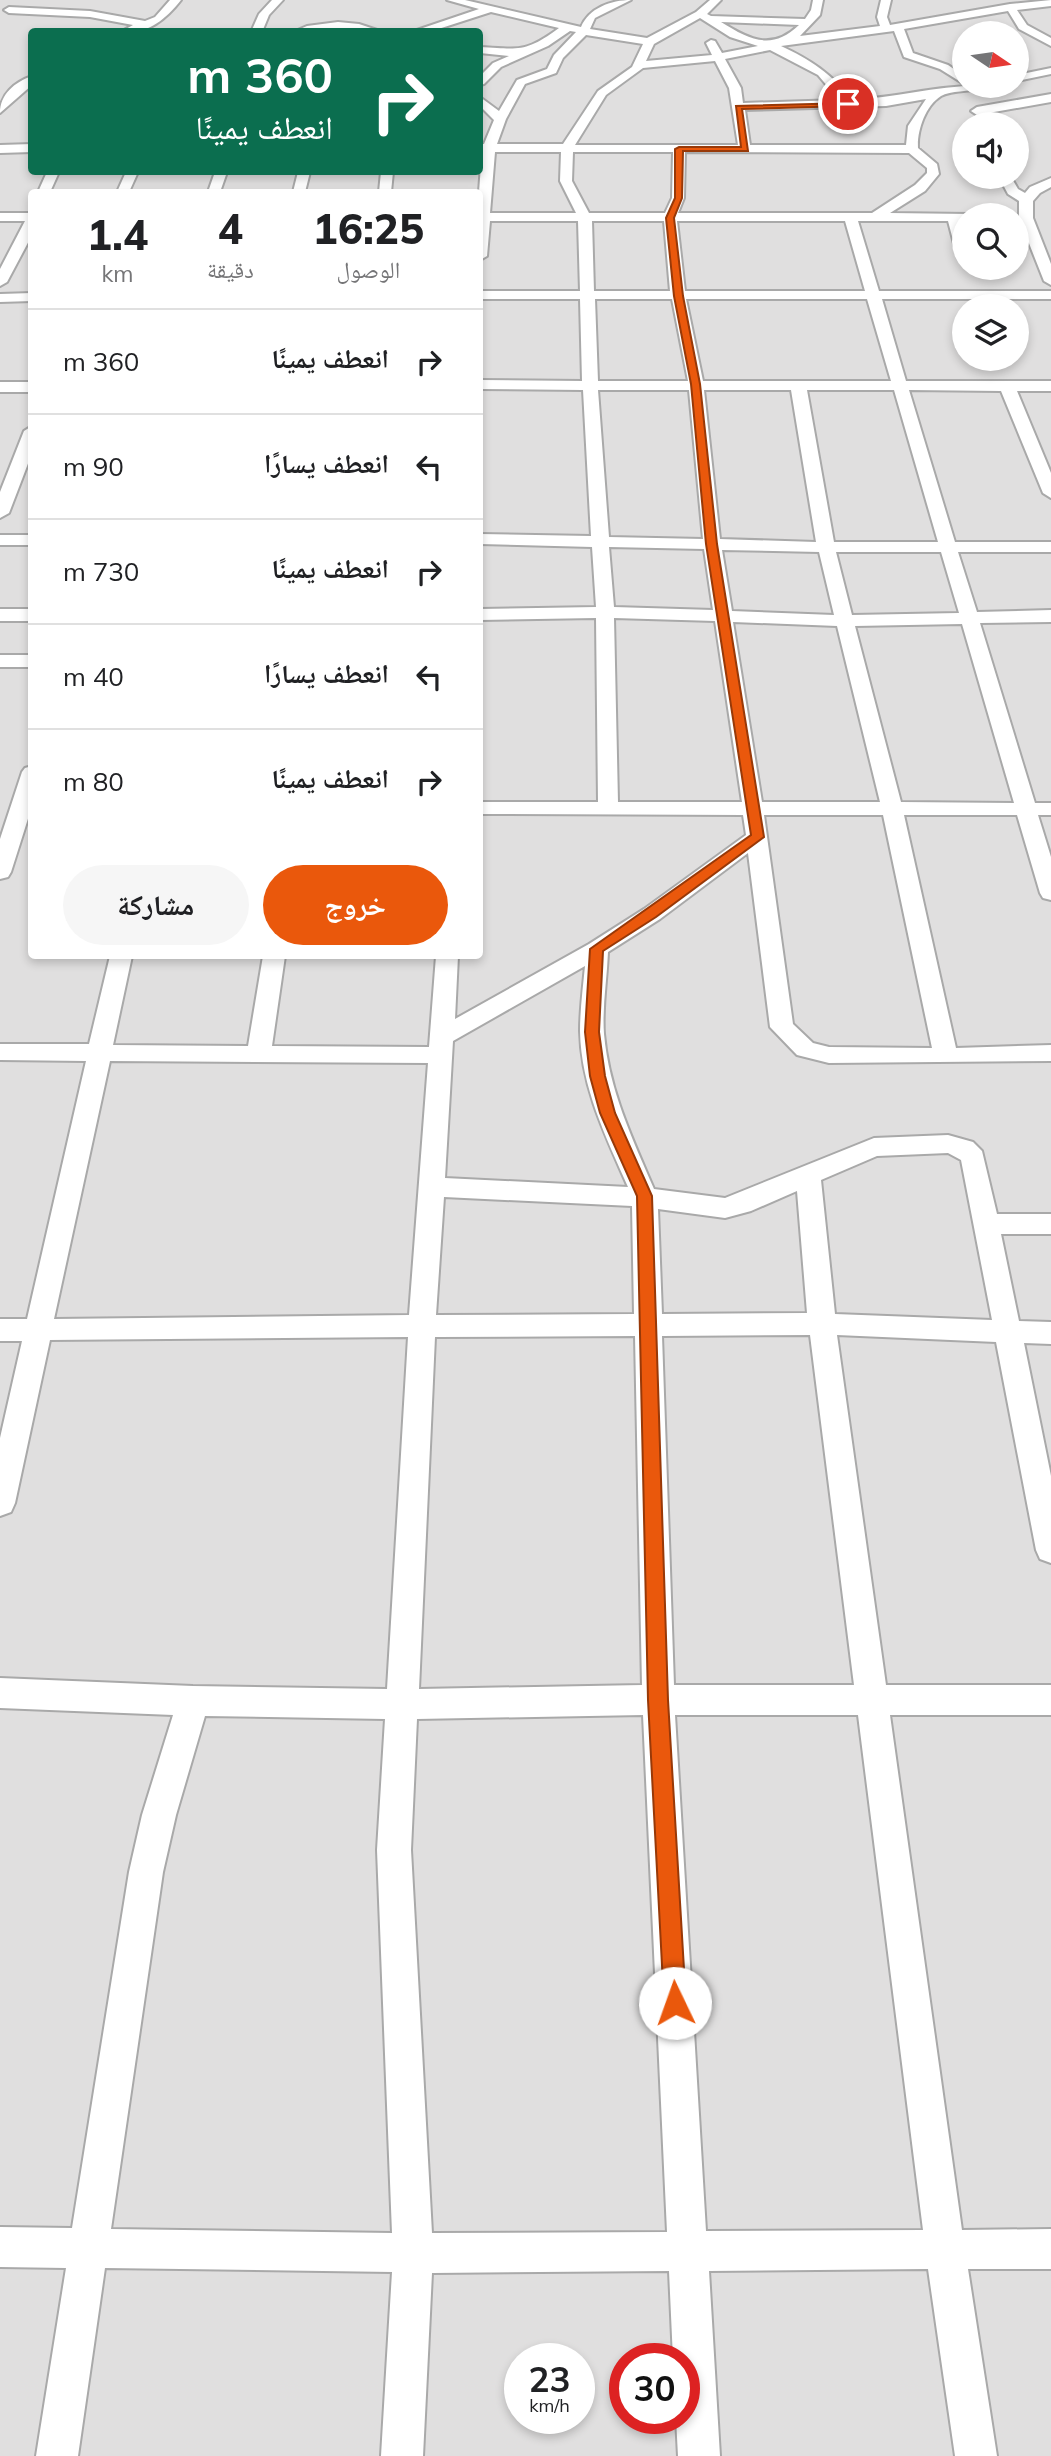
<!DOCTYPE html>
<html lang="ar">
<meta charset="utf-8">
<style>
:root{--surface:#fff;--page:#f6f6f6;--text:#202124;--muted:#757577;--line:#e0e0e0;--accent:#ea580c}
body{margin:0;font-family:Mulish,"Noto Naskh Arabic",sans-serif;background:var(--page);color:var(--text);direction:rtl;height:100vh;display:flex;flex-direction:column;font-size:26px;white-space:nowrap}
*{box-sizing:border-box;margin:0}
p{font-size:23px;color:var(--muted)}
.icon{flex:none;width:38px;height:38px;fill:none;stroke:currentColor;stroke-width:2;stroke-linecap:round;stroke-linejoin:round}
.map{position:relative;flex:1;overflow:hidden;direction:ltr}
.drawer{position:absolute;left:28px;top:189px;width:455px;height:770px;display:flex;flex-direction:column;background:var(--surface);border-radius:7px;box-shadow:0 4px 10px #0003;direction:rtl}
.drawer>*{flex:none}
.top-card{position:absolute;left:28px;top:28px;width:455px;height:147px;border-radius:7px;box-shadow:0 4px 10px #0003;direction:rtl;background:#0b6e4f;color:#fff;overflow:hidden}
.needle{width:46px;rotate:103deg}
.tools{position:absolute;left:952px;top:21px;display:grid;gap:14px}
.tools a{display:grid;place-items:center;width:77px;height:77px;border-radius:50%;background:var(--surface);box-shadow:0 4px 10px #0003;font-size:35px}
.speed{position:absolute;left:504px;top:2343px;display:flex;gap:14px;font-size:35px;font-weight:700;text-align:center}
.speed>*{display:grid;place-content:center;width:91px;height:91px;border-radius:50%;background:var(--surface);box-shadow:0 4px 10px #0003;line-height:1}
.speed small{font-size:18px;font-weight:400}
.speed .limit{border:10px solid #d22;background:#fff;color:#111}
.pin{position:absolute;display:grid;place-items:center;width:60px;height:60px;color:#fff;margin:-30px;border:4px solid #fff;border-radius:50%;box-shadow:0 2px 7px #0007}
.me{position:absolute;width:77px;margin:-38px;rotate:357deg;stroke-linejoin:round;filter:drop-shadow(0 0 5px #0008)}
.turn{display:flex;align-items:center;gap:24px;height:147px;padding:0 35px;font-size:32px}
.turn .icon{width:91px;height:91px;stroke-width:2.5}
.turn b{display:block;font-size:49px;line-height:60px}
.eta{display:flex;justify-content:space-evenly;align-items:center;height:119px;text-align:center}
.eta b{font-size:42px;font-weight:800;line-height:49px}
.cta{display:flex;gap:14px;margin-top:auto;padding:14px 35px}
.cta a{flex:1;height:80px;border-radius:42px;background:var(--accent);color:#fff;font-size:28px;font-weight:800;line-height:80px;text-align:center}
.cta a+a{background:var(--page);color:var(--text)}
ul{padding:0;list-style:none}
li{display:flex;align-items:center;gap:21px;height:105px;padding:0 35px;border-top:2px solid var(--line)}
li div{flex:1}
li b{display:block;font-size:26px}
li em{font-style:normal}
.map>svg:first-child{display:block}
.residential{fill:#e0dfdf;fill-rule:evenodd}
.lines{fill:none;stroke-linecap:round;stroke-linejoin:round}
.street-casing{stroke:#a9a9a9;stroke-width:4}
.street{fill:#fff;fill-rule:evenodd}
.route{fill:#ea580c;stroke:#983908;stroke-width:2}
</style>
<div class="map">
<svg width="1051" height="2456" viewBox="0 0 1051 2456">
<rect width="100%" height="100%" fill="#f2efe9"/>
<path class="residential" d="M 0,0 L 1051,0 L 1051,2456 L 0,2456 ZM 32,32 L 480,32 L 480,172 L 32,172 ZM 964,33 L 1017,33 L 1017,86 L 964,86 ZM 964,124 L 1017,124 L 1017,177 L 964,177 ZM 32,192 L 480,192 L 480,956 L 32,956 ZM 964,215 L 1017,215 L 1017,268 L 964,268 ZM 964,306 L 1017,306 L 1017,359 L 964,359 ZM 520,2359 L 579,2359 L 579,2418 L 520,2418 ZM 625,2359 L 684,2359 L 684,2418 L 625,2418 Z"/>
<g class="lines">
<g class="street-casing">
<path id="street" d="M 170,0 L 181,0 C 168,17 146,37 124,30 L 133,25 L 90,17 L 9,13 L 4,10 L 9,7 L 90,11 L 145,21 L 155,17 Z
M 272,0 L 283,0 L 269,15 L 262,32 L 251,32 L 259,14 Z
M 447,0 L 465,0 L 581,27 C 589,8 611,0 631,0 L 595,18 L 590,29 L 647,38 L 696,12 L 710,0 L 721,0 L 707,14 L 711,16 L 805,19 L 811,10 L 813,0 L 823,0 L 820,15 L 800,36 L 880,26 L 877,17 L 881,0 L 891,0 L 887,17 L 890,25 L 1010,4 L 1051,0 L 1051,6 L 1017,10 L 1027,25 L 1051,38 L 1051,46 L 1019,29 L 1008,11 L 904,29 L 913,53 L 948,65 L 964,76 L 964,84 L 940,69 L 904,57 L 894,31 L 781,46 C 809,59 833,74 851,100 C 896,98 942,84 987,86 L 981,89 C 970,91 950,91 941,96 C 925,106 917,131 918,148 L 937,164 L 939,174 L 925,191 L 890,213 L 969,214 L 964,215 L 964,221 L 962,221 L 964,259 L 957,255 L 948,221 L 858,221 L 879,291 L 1051,291 L 1051,299 L 882,299 L 906,381 L 1051,381 L 1051,391 L 1017,391 L 1051,473 L 1051,498 L 1043,493 L 1001,391 L 909,390 L 955,542 L 1051,542 L 1051,552 L 958,552 L 977,612 L 1051,610 L 1051,622 L 980,623 L 1035,803 L 1051,803 L 1051,815 L 1038,815 L 1051,857 L 1051,900 L 1043,898 L 1040,893 L 1017,815 L 904,815 L 956,1048 L 1051,1045 L 1051,1061 L 829,1063 L 797,1055 L 770,1027 L 748,853 L 660,919 L 608,952 C 607,979 602,1007 604,1034 C 609,1090 632,1138 654,1189 L 725,1198 L 874,1138 L 948,1135 L 973,1142 L 982,1151 L 997,1214 L 1051,1214 L 1051,1234 L 1001,1234 L 1019,1321 L 1051,1322 L 1051,1344 L 1024,1343 L 1051,1476 L 1051,1563 L 1040,1559 L 1036,1550 L 996,1342 L 837,1335 L 886,1685 L 1051,1685 L 1051,1715 L 890,1715 L 962,2230 L 1051,2229 L 1051,2269 L 968,2269 L 997,2456 L 955,2456 L 928,2269 L 709,2271 L 720,2456 L 678,2456 L 676,2418 L 684,2418 L 684,2359 L 673,2359 L 669,2271 L 432,2273 L 423,2456 L 381,2456 L 392,2272 L 105,2268 L 78,2456 L 36,2456 L 66,2268 L 0,2267 L 0,2227 L 72,2228 L 129,1872 L 142,1815 L 173,1715 L 0,1708 L 0,1678 L 193,1686 L 387,1689 L 408,1337 L 50,1340 L 15,1503 L 11,1512 L 0,1516 L 0,1438 L 22,1341 L 0,1341 L 0,1319 L 27,1319 L 86,1061 L 0,1060 L 0,1044 L 89,1044 L 110,956 L 132,956 L 113,1045 L 248,1046 L 263,956 L 285,956 L 272,1046 L 429,1047 L 436,956 L 458,956 L 455,1019 L 589,944 L 644,909 L 746,835 L 743,815 L 480,814 L 480,802 L 598,802 L 596,618 L 480,620 L 480,609 L 596,607 L 592,547 L 480,544 L 480,534 L 591,536 L 583,390 L 480,389 L 480,380 L 582,381 L 580,299 L 480,299 L 480,291 L 580,291 L 578,221 L 490,221 L 487,256 L 480,260 L 479,192 L 482,152 L 480,152 L 480,144 L 484,144 L 494,120 L 480,106 L 480,97 L 499,111 L 517,80 L 547,69 L 554,55 L 576,32 L 570,31 L 548,46 L 501,67 L 484,84 L 480,85 L 480,76 L 493,63 L 509,56 L 480,53 L 480,47 C 519,49 525,53 559,28 L 491,12 L 429,32 L 411,32 L 479,9 ZM 700,18 L 730,37 L 758,46 L 722,53 L 715,41 L 711,40 L 706,43 L 712,55 L 646,61 L 654,44 ZM 721,22 L 799,25 C 772,51 750,40 721,22 ZM 586,35 L 643,44 L 632,67 L 598,91 L 563,144 L 497,144 L 506,119 L 525,84 L 556,73 L 563,58 ZM 770,50 L 818,75 L 839,100 L 743,103 L 741,88 L 725,59 ZM 715,61 L 729,88 L 738,145 L 575,145 L 606,95 L 643,68 ZM 926,99 L 908,126 L 906,145 L 750,145 L 745,110 L 886,106 ZM 495,152 L 561,152 L 560,181 L 576,213 L 490,213 ZM 573,152 L 673,152 L 672,198 L 665,213 L 589,213 L 572,181 ZM 685,152 L 909,153 L 927,168 L 927,173 L 915,185 L 872,213 L 678,213 L 684,198 ZM 592,221 L 664,221 L 670,291 L 594,291 ZM 677,221 L 845,221 L 865,291 L 685,291 ZM 595,299 L 672,299 L 688,381 L 598,381 ZM 686,299 L 867,299 L 891,381 L 703,381 ZM 598,390 L 689,390 L 703,539 L 609,537 ZM 704,390 L 791,390 L 816,542 L 720,539 ZM 807,390 L 894,390 L 938,542 L 834,542 ZM 609,547 L 704,549 L 713,610 L 614,607 ZM 722,550 L 819,552 L 834,615 L 732,611 ZM 836,552 L 941,552 L 959,613 L 852,615 ZM 614,618 L 715,621 L 742,802 L 618,802 ZM 733,622 L 837,626 L 880,802 L 762,802 ZM 962,624 L 1014,803 L 901,802 L 855,626 ZM 764,815 L 883,815 L 932,1048 L 829,1047 L 813,1043 L 793,1024 ZM 585,966 C 583,987 580,1010 580,1031 C 581,1087 606,1137 628,1187 L 445,1178 L 453,1041 ZM 110,1061 L 428,1063 L 409,1315 L 54,1319 ZM 948,1153 L 961,1160 L 992,1320 L 835,1314 L 821,1180 L 877,1156 ZM 797,1191 L 807,1313 L 662,1314 L 658,1209 L 725,1218 L 751,1211 ZM 444,1197 L 632,1206 L 634,1314 L 436,1315 ZM 810,1335 L 854,1685 L 674,1685 L 662,1336 ZM 635,1336 L 642,1685 L 419,1689 L 435,1337 ZM 643,1715 L 667,2232 L 432,2233 L 411,1850 L 417,1719 ZM 675,1715 L 858,1715 L 923,2230 L 706,2231 ZM 205,1716 L 385,1719 L 377,1850 L 392,2233 L 111,2229 L 163,1872 L 176,1815 Z
M 338,22 L 359,24 L 383,32 L 338,29 L 293,32 L 307,26 Z
M 1051,68 L 1051,74 L 1017,81 L 1017,75 Z
M 32,76 L 32,85 L 0,113 C 0,94 15,82 32,76 Z
M 1051,94 L 1051,102 L 977,115 L 971,111 L 977,107 Z
M 32,144 L 32,152 L 0,153 L 0,145 Z
M 47,172 L 59,172 L 50,192 L 38,192 Z
M 126,172 L 138,172 L 129,192 L 117,192 Z
M 215,172 L 227,172 L 220,192 L 208,192 Z
M 298,172 L 310,172 L 305,192 L 293,192 Z
M 381,172 L 393,172 L 391,192 L 379,192 Z
M 999,177 L 1011,177 L 1018,189 L 1025,193 L 1030,187 L 1051,178 L 1051,187 L 1040,193 L 1033,201 L 1033,218 L 1051,264 L 1051,285 L 1044,281 L 1019,218 L 1019,201 L 1008,194 Z
M 0,213 L 32,213 L 32,235 L 7,282 L 0,286 L 0,269 L 25,221 L 0,221 Z
M 32,293 L 32,301 L 0,302 L 0,294 Z
M 0,382 L 32,382 L 32,392 L 0,392 Z
M 32,426 L 32,453 L 9,513 L 0,518 L 0,492 L 24,431 Z
M 0,535 L 32,535 L 32,545 L 0,545 Z
M 0,609 L 32,609 L 32,621 L 0,621 Z
M 0,655 L 32,655 L 32,667 L 0,667 Z
M 32,766 L 32,806 L 11,872 L 8,877 L 0,879 L 0,839 L 22,772 L 25,768 Z"/>
</g>
<use href="#street" class="street"/>
</g>
<path class="route" d="M 851,103 L 848,106 L 742,109 L 748,151 L 683,151 L 682,198 L 674,218 L 683,296 L 700,384 L 717,544 L 764,837 L 656,917 L 603,951 L 599,1032 L 605,1076 L 615,1113 L 652,1196 L 668,1700 L 686,2003 L 683,2011 L 675,2014 L 667,2011 L 664,2003 L 648,1700 L 637,1196 L 600,1113 L 590,1076 L 585,1032 L 590,949 L 751,835 L 706,544 L 691,384 L 674,296 L 666,218 L 675,198 L 675,149 L 679,147 L 741,147 L 736,106 Z"/>
</svg>
<div class="tools">
<a><svg class="needle" viewBox="-14 -14 28 28"><path d="M0-13l5 13h-10z" fill="#e53935"/><path d="M0 13l5-13h-10z" fill="#757577"/></svg></a>
<a><svg class="icon" aria-label="sound" viewBox="0 0 24 24"><path d="M4 9h4l5-4v14l-5-4H4zM17 9q2 3 0 6"/></svg></a>
<a><svg class="icon" aria-label="search" viewBox="0 0 24 24"><circle cx="10" cy="10" r="6"/><path d="M15 15l6 6"/></svg></a>
<a><svg class="icon" aria-label="layers" viewBox="0 0 24 24"><path d="M12 4l9 5-9 5-9-5zM3 14l9 5 9-5"/></svg></a>
</div>
<div class="speed"><div>23<small>km/h</small></div><div class="limit">30</div></div>
<div class="pin" style="left:848px;top:104px;background:#d93025"><svg class="icon" aria-label="arrive" viewBox="0 0 24 24"><path d="M6 21V4h12l-3 4 3 4H6"/></svg></div>
<svg class="me" style="left:675px;top:2003px" viewBox="-20 -20 40 40"><circle r="19" fill="#fff"/><path d="M0-13L10 11 0 6-10 11z" fill="#ea580c"/></svg>
<div class="top-card">
<div class="turn"><svg class="icon" aria-label="right" viewBox="0 0 24 24"><path d="M7 20v-9h11M14 6l5 5-5 5"/></svg><div><b>360 m</b>انعطف يمينًا</div></div>
</div>
<section class="drawer">
<div class="eta">
<div><b>16:25</b><p>الوصول</p></div>
<div><b>4</b><p>دقيقة</p></div>
<div><b>1.4</b><p>km</p></div>
</div>
<ul>
<li><svg class="icon" aria-label="right" viewBox="0 0 24 24"><path d="M7 20v-9h11M14 6l5 5-5 5"/></svg><div><b>انعطف يمينًا</b></div><em>360 m</em></li>
<li><svg class="icon" aria-label="left" viewBox="0 0 24 24"><path d="M17 20v-9H6M10 6l-5 5 5 5"/></svg><div><b>انعطف يسارًا</b></div><em>90 m</em></li>
<li><svg class="icon" aria-label="right" viewBox="0 0 24 24"><path d="M7 20v-9h11M14 6l5 5-5 5"/></svg><div><b>انعطف يمينًا</b></div><em>730 m</em></li>
<li><svg class="icon" aria-label="left" viewBox="0 0 24 24"><path d="M17 20v-9H6M10 6l-5 5 5 5"/></svg><div><b>انعطف يسارًا</b></div><em>40 m</em></li>
<li><svg class="icon" aria-label="right" viewBox="0 0 24 24"><path d="M7 20v-9h11M14 6l5 5-5 5"/></svg><div><b>انعطف يمينًا</b></div><em>80 m</em></li>
</ul>
<div class="cta"><a>خروج</a><a>مشاركة</a></div>
</section>
</div>
